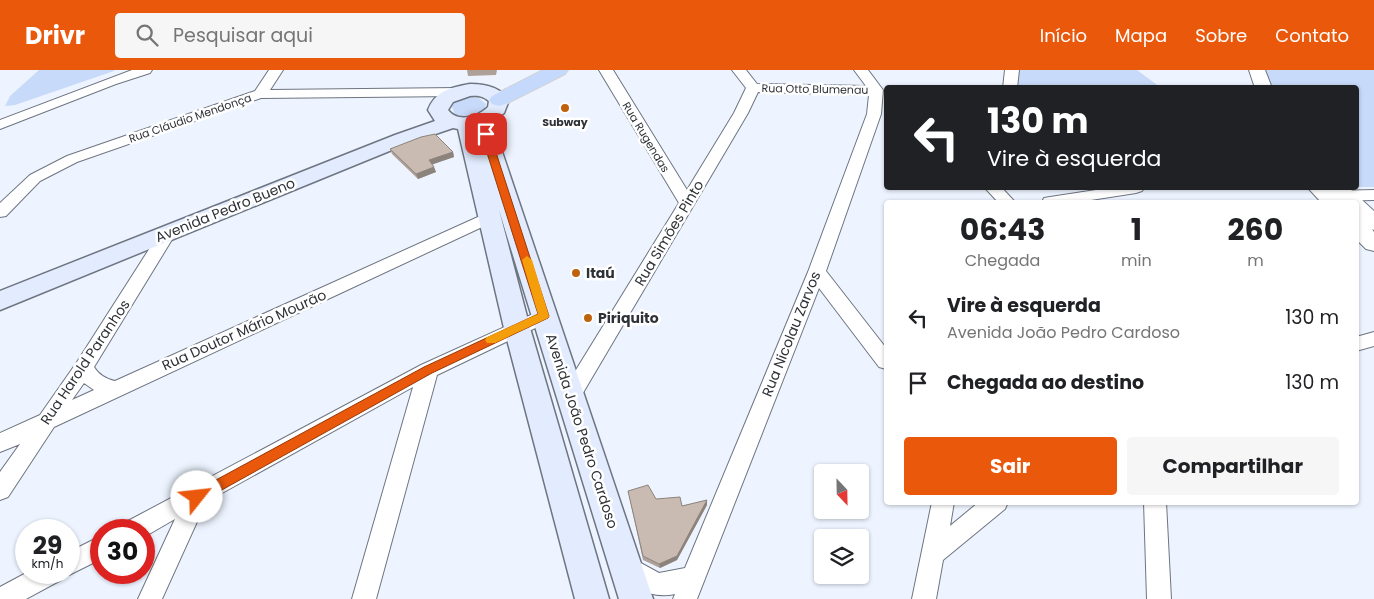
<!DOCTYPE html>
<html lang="pt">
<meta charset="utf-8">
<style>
:root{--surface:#fff;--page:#f6f6f6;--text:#202124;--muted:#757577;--accent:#ea580c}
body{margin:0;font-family:Poppins,sans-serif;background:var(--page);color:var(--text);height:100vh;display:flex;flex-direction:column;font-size:19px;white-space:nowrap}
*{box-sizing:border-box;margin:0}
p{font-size:16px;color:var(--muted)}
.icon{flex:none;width:28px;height:28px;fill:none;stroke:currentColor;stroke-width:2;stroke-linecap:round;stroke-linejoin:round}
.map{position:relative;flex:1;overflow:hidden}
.sheet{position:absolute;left:884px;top:130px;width:475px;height:305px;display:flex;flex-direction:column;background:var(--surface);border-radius:5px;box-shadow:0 1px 4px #0004}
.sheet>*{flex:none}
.guide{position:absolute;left:884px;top:15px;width:475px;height:105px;border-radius:5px;box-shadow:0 1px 4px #0004;background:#202124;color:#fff;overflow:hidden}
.needle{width:32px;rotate:158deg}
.tools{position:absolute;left:814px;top:394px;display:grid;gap:10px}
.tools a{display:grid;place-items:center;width:55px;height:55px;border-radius:5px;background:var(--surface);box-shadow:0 1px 4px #0004;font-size:25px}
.speed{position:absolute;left:15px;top:449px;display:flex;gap:10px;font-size:25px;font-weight:700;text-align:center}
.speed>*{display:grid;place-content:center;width:65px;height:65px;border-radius:50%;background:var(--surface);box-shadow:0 1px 4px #0004;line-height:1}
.speed small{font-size:12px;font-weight:400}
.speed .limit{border:8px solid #d22;background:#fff;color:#111}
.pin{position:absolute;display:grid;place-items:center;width:42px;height:42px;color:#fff;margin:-21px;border-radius:10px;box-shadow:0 2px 8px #0006}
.me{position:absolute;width:55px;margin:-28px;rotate:61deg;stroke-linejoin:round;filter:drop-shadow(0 0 4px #0008)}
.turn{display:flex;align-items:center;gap:18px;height:105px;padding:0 20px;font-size:22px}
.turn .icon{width:65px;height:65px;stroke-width:2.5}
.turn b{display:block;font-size:35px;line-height:42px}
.eta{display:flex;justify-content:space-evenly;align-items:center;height:85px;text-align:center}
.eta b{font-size:30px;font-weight:700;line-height:35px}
.action{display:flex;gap:10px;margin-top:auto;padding:10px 20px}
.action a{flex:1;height:58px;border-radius:5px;background:var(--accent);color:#fff;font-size:20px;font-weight:700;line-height:58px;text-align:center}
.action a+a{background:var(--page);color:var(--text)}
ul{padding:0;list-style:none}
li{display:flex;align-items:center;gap:15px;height:65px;padding:0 20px}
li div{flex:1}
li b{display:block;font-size:19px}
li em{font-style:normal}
header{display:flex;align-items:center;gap:30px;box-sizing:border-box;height:70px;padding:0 25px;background:var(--accent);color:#fff}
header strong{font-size:24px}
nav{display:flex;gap:28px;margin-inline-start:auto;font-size:18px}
.search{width:350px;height:45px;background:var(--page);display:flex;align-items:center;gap:12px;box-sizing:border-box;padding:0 18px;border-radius:5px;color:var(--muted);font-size:19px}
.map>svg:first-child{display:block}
.green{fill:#c8daf9}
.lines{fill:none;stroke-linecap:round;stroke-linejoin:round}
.minor-casing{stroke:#6e7581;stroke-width:2}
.tertiary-casing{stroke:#6e7581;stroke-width:2}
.secondary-casing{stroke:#6e7581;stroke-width:3}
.primary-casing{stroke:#d1d2d3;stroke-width:2}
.minor{fill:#fff;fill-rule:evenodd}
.tertiary{fill:#fff;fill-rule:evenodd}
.secondary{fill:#e2ecfe;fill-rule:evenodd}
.primary{fill:#c5d9fd;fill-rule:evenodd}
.wall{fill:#ada199}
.shaded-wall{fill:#8d837d}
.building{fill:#c9bbb2;stroke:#8d837d}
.route{fill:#ea580c;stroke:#983908}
.slow{fill:#f59e0b}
.poi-dot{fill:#be620d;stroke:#fff;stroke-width:2}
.labels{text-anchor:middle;stroke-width:5;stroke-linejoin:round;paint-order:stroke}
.far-street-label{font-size:11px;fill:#2e3136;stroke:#fff}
.far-poi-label{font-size:11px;font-weight:bold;fill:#2e3136;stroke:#fff}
.street-label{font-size:14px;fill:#2e3136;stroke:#fff}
.poi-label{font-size:14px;font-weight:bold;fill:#2e3136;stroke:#fff;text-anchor:start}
</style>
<header>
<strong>Drivr</strong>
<div class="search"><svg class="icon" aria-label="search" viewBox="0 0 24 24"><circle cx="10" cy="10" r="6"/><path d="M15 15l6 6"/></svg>Pesquisar aqui</div>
<nav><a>Início</a><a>Mapa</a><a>Sobre</a><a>Contato</a></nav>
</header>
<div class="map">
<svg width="1374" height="529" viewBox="0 0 1374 529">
<rect width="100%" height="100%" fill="#edf4ff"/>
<path class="green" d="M 39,0 L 114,0 L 114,1 L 15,35 L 5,36 L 10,26 Z
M 1017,0 L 1137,0 L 1160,17 L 1017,18 Z
M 1265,0 L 1374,0 L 1374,117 L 1356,117 L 1356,18 L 1271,17 Z
M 471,27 L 479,28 L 486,34 L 484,41 L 468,47 L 455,45 L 452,37 L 454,32 Z"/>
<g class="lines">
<g class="minor-casing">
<path id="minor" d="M 132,0 L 152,0 L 150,3 L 116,14 L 0,59 L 0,50 Z
M 269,0 L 283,0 L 270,20 L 458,18 L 465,22 L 458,26 L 261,28 L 77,92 L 40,111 L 6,146 L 0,147 L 0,133 L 30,105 L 67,86 L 255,21 Z
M 599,0 L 613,0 L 687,120 L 734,43 L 746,18 L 732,0 L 746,0 L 757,14 L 866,16 L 854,0 L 868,0 L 883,20 L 881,44 L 826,201 L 886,278 L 886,299 L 879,297 L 819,218 L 697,529 L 673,529 L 675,524 C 653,529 625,518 616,497 L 620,489 L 628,486 L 659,503 L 685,498 L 808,202 L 867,44 L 869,25 L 758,22 L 748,43 L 577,333 L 570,335 L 563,333 L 560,327 L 563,321 L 679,133 Z
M 1005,0 L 1019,0 L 1017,18 L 1003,18 Z
M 985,118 L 1002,118 L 1015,132 L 998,132 Z
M 1109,118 L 1144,118 L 1142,121 L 1136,123 L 1078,132 L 1042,132 L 1044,128 L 1050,127 Z
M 1374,120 L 1374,130 L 1332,131 L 1326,130 L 1324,126 L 1326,122 L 1332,121 Z
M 489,142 L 495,143 L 497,147 L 495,151 L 54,357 L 8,427 L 0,430 L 0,402 L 20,374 L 0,382 L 0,363 L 40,345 L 77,292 L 162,159 L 168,157 L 174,159 L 176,163 L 94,297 C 99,305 106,309 115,311 ZM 84,313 L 94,320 L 72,330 Z
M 544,239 L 550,241 L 553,246 L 550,251 L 437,305 L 376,529 L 352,529 L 413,317 L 206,432 L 162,529 L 138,529 L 175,449 L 144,467 L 144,460 L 123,460 L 126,452 L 421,295 Z
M 1374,262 L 1374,276 L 1356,281 L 1356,267 Z
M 932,432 L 954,432 L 950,456 L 979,432 L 1008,432 L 1005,439 L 943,490 L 936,529 L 912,529 Z
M 1144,432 L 1166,432 L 1171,529 L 1147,529 Z
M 101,466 L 101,489 L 69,505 L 64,503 L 61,510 L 26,529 L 0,529 L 0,517 L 28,502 L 69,502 L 69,482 Z"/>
</g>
<g class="tertiary-casing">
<path id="tertiary" d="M 1249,0 L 1265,0 L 1272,18 L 1255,18 Z
M 1308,118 L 1349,118 L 1374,141 L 1374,160 L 1372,159 L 1374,162 L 1374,181 L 1366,179 L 1356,169 L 1356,149 L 1358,150 L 1356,148 L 1356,132 L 1321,132 Z"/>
</g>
<g class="secondary-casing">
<path id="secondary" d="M 470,14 C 485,14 500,17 509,30 L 504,43 L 492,52 L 653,529 L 619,529 L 499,140 L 530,258 L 609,529 L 575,529 L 504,258 L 458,59 L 453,58 L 409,73 L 0,240 L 0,221 L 395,65 L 435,51 L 428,40 C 435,21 452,17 470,14 ZM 470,26 C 478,25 483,26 489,31 L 488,37 C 477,47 458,53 448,40 L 453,32 Z"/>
</g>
<g class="primary-casing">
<path id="primary" d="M 543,0 L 568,0 L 565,4 L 506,34 L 499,36 L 492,34 L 489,30 L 492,26 Z"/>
</g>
<use href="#minor" class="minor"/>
<use href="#tertiary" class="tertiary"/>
<use href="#secondary" class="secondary"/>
<use href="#primary" class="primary"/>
</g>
<path class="wall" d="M 467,0 L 497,0 L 496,5 L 468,6 Z
M 390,79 L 453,82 L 454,87 L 432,94 L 436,102 L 418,109 L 392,84 Z
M 628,421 L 682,436 L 707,430 L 707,435 L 677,490 L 660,498 L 643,490 Z"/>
<path class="shaded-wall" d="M 453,82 L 454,87 L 431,95 L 429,90 Z
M 434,97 L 436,102 L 418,109 L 416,104 Z
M 707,430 L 707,435 L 677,490 L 660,498 L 659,494 Z"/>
<path class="building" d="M 435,64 L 453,82 L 429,90 L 434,97 L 416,104 L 390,79 L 421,67 Z
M 648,415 L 656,429 L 680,427 L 682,436 L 707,430 L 677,486 L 659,494 L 643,486 L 628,421 Z"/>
<path class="route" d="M 486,61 L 490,64 L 549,246 L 548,248 L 432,303 L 202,431 L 197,433 L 192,431 L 191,427 L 192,423 L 424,297 L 538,244 L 481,64 Z"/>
<path class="slow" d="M 527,186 L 532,190 L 549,246 L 548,248 L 495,273 L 487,273 L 485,270 L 487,267 L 538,244 L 522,190 Z"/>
<g class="poi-dot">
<circle cx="565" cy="38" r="5"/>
<circle cx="576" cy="203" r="5"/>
<circle cx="588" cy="248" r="5"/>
</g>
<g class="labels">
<g class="far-street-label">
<text transform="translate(815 19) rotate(1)" y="4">Rua Otto Blumenau</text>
<text transform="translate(190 48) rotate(-19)" y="4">Rua Cláudio Mendonça</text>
<text transform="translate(646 67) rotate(59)" y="4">Rua Rugendas</text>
</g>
<g class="far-poi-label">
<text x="565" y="56">Subway</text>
</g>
<g class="street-label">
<text transform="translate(225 140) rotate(-22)" y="5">Avenida Pedro Bueno</text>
<text transform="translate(669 163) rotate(-59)" y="5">Rua Simões Pinto</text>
<text transform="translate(244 260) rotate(-24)" y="5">Rua Doutor Mário Mourão</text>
<text transform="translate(791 264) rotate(-68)" y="5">Rua Nicolau Zarvos</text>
<text transform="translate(85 292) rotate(-56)" y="5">Rua Harold Paranhos</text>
<text transform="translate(582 361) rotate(72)" y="5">Avenida João Pedro Cardoso</text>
</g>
<g class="poi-label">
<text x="586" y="208">Itaú</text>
<text x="598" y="253">Piriquito</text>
</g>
</g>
</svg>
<div class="tools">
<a><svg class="needle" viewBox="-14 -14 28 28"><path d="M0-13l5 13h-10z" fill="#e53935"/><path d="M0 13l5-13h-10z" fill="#757577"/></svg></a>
<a><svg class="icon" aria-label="layers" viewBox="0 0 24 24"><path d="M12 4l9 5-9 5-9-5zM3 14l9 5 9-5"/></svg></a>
</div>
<div class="speed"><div>29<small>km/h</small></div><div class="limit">30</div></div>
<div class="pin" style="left:486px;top:64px;background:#d93025"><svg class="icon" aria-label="arrive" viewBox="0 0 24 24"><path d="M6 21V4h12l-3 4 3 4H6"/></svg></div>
<svg class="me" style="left:197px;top:427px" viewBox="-20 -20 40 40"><circle r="19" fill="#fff"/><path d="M0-13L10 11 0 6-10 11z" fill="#ea580c"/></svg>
<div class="guide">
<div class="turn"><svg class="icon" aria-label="left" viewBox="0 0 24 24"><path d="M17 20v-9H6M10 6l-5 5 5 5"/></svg><div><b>130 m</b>Vire à esquerda</div></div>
</div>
<section class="sheet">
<div class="eta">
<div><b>06:43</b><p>Chegada</p></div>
<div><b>1</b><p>min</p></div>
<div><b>260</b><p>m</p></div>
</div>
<ul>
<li><svg class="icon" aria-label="left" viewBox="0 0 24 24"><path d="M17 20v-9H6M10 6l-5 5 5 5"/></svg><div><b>Vire à esquerda</b><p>Avenida João Pedro Cardoso</p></div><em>130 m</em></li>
<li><svg class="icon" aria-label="arrive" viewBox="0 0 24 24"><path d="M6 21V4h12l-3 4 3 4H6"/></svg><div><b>Chegada ao destino</b></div><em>130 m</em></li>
</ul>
<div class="action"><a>Sair</a><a>Compartilhar</a></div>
</section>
</div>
